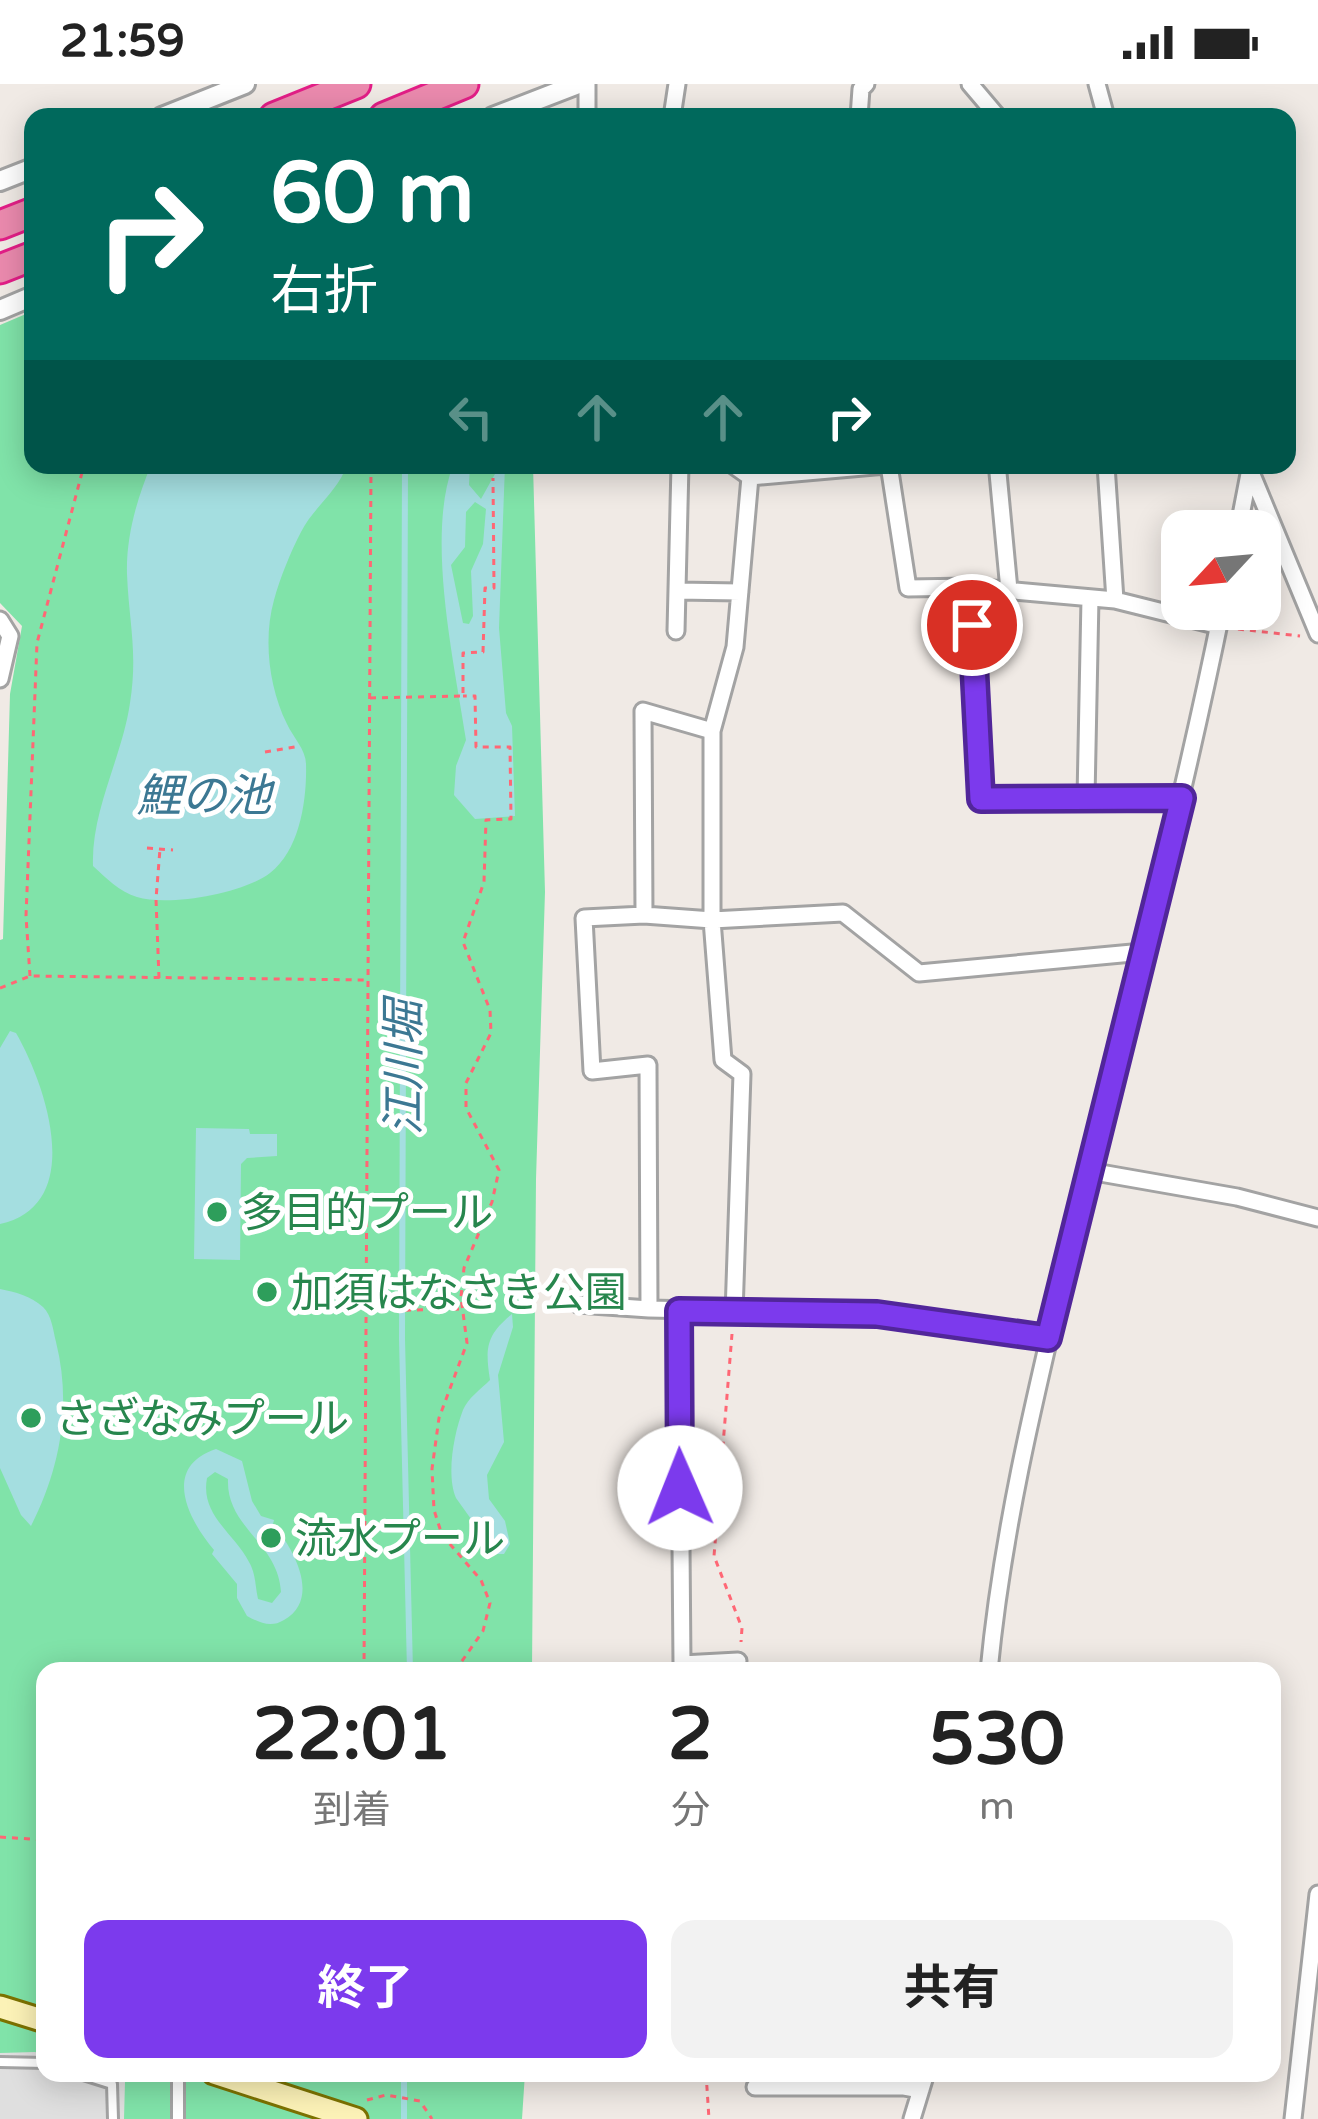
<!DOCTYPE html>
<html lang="ja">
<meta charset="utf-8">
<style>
:root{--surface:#fff;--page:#f2f2f2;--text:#222;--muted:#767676;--accent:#7c3aed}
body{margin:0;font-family:"Varela Round","Noto Sans JP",sans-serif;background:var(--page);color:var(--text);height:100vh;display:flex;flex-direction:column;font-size:45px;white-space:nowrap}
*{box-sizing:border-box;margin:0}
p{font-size:39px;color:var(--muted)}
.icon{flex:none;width:66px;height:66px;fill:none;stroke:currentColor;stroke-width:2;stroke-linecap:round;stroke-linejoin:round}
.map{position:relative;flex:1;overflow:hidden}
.drawer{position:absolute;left:36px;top:1578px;width:1245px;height:420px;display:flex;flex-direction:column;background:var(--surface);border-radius:24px;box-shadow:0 6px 30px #0003}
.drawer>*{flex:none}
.hud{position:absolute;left:24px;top:24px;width:1272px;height:366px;border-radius:24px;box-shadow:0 6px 30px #0003;background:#00695c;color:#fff;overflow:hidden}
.needle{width:78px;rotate:244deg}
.fabs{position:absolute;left:1161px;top:426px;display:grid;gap:24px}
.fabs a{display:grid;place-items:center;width:120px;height:120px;border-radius:24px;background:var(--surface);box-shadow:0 6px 30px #0003;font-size:60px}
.pin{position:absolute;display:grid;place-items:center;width:102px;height:102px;color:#fff;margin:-51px;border:6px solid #fff;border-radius:50%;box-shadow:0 3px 12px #0007}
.me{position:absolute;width:132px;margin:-66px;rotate:359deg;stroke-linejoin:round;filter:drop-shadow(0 0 9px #0008)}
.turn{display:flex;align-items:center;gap:42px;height:252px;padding:0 48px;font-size:54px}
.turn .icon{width:156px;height:156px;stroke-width:2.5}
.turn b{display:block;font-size:84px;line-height:102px}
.lanes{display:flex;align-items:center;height:114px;padding:0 48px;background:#0003;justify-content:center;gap:60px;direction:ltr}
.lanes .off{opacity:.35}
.eta{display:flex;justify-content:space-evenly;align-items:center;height:204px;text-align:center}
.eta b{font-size:72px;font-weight:700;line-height:84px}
.primary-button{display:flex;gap:24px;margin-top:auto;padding:24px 48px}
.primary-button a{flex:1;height:138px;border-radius:24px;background:var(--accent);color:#fff;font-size:48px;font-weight:700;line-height:138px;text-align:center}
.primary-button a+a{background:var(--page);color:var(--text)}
.status{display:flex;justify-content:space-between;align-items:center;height:84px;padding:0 60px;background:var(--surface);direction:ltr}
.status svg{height:33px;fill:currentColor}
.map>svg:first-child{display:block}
.pitch{fill:#80e3a9}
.parking{fill:#dfdfdf}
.water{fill:#a4dee0;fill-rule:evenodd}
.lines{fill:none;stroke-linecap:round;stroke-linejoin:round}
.stream{stroke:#a4dee0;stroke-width:6}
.service-casing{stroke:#a3a3a3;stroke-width:14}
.pedestrian-casing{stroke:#a3a3a3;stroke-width:16}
.minor-casing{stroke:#a3a3a3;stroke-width:21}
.tertiary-casing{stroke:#a3a3a3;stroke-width:24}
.secondary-casing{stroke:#7c7200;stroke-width:27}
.motorway-casing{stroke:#e31e87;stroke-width:33}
.path{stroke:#ff6775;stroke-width:3;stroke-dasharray:6 6;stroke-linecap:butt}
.service{stroke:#fff;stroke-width:8}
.pedestrian{stroke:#fff;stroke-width:10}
.minor{stroke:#fff;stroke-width:15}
.tertiary{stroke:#fff;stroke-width:18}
.secondary{stroke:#fcf2b7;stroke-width:21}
.motorway{stroke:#eb8aae;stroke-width:27}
.route-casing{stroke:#51269a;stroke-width:30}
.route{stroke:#7c3aed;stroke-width:21}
.leisure-dot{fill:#2e9e5b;stroke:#fff;stroke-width:4.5}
.labels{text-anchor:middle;stroke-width:10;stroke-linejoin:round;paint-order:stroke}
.leisure-label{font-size:42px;fill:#27864d;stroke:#fff;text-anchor:start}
.water-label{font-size:45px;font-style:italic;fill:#3c7893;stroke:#fff}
</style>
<div class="status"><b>21:59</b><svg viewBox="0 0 49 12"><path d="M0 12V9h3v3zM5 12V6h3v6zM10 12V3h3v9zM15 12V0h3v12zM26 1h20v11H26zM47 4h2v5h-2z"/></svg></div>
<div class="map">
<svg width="1318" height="2035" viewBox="0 0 1318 2035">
<rect width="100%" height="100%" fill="#f0eae5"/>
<path class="pitch" d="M 33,227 L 33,381 L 533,381 L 545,808 L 536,1095 L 532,1587 L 45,1587 L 45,1989 L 525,1989 L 522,2035 L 0,2035 L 0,856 L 3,855 L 10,610 L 22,542 L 0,519 L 0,241 Z"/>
<path class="parking" d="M 35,1968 L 45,1971 L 45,1989 L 98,1989 L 125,1998 L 124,2035 L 0,2035 L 0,1969 Z"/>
<path class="water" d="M 151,381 L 347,381 C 338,407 313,424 301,448 C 291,467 280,494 274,516 C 263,555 269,604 287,640 C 293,653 306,666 306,680 C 307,716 300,766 270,789 C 244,809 169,823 137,813 C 120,808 106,794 93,782 C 91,726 122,674 130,619 C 138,568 129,539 127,490 C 126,452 137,415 151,381 Z
M 453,381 L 470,381 L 469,401 L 481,415 L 500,381 L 505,381 L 499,544 L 506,629 L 512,642 L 515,732 L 475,735 L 454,711 L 456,682 L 466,656 C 454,577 426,454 453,381 ZM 475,418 L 486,425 L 483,460 L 471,487 L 473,532 L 469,540 L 463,539 L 451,481 L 465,463 L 466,428 Z
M 10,947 L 16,949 C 46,1001 87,1121 0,1140 L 0,964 Z
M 196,1044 L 249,1045 L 250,1050 L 277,1050 L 277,1072 L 247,1074 L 241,1080 L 240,1176 L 194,1175 Z
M 0,1205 C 15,1208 31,1212 43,1223 C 52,1232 53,1246 56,1258 C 72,1322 60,1385 31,1442 L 21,1431 L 0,1384 Z
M 512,1230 L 513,1243 L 498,1291 L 504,1358 L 487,1391 L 489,1415 L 505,1437 L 510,1460 L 504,1470 L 496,1470 L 456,1414 C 446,1391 454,1349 463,1326 C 468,1314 481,1305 490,1296 C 485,1264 486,1251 512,1230 Z
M 216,1365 L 242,1377 L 252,1417 L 261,1432 L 274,1436 L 273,1440 C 293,1464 322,1514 284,1536 C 271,1544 260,1539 247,1532 L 237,1514 L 237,1500 L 212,1470 L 214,1466 C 187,1434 162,1383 216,1365 ZM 215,1388 L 228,1395 C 226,1444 278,1458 281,1508 L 272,1519 L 258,1515 C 255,1502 256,1490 249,1478 C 234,1449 200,1431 207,1394 Z"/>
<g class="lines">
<path class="stream" d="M 405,381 L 402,1255 L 410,1587
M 404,1989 L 404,2035"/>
<g class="service-casing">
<path id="service" d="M 0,1978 L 45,1979
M 77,1989 L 112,2000 L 113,2035"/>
</g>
<g class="pedestrian-casing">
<path id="pedestrian" d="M 178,2035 L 178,1989"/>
</g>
<g class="minor-casing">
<path id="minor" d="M 970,0 L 998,33
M 1097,0 L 1106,33
M 587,33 L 587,0
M 672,33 L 677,0
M 859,33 L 861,5 L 866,0
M 733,381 L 750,393
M 889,381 L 908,504 L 970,503 L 1115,516 L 1219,542
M 1106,381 L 1115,516
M 1248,381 L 1318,550
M 998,389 L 1009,506
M 1238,447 L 1249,390
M 970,503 L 981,715 L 1182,714
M 677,507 L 740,508
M 0,536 L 10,552 L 0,595
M 676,547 L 680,381
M 712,647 L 643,627 L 644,831 L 712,836 L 843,829 L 919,889 L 1143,868
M 1086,714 L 1090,514
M 644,831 L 584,834 L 592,987 L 648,981 L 649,1225 L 877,1230 L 1048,1254
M 1089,1087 L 1237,1113 L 1318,1134
M 578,1220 L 649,1225
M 679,1227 L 682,1580 L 738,1577
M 734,1230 L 742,990 L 723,976 L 712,836 L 712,647 L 735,563 L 750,393 L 886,381
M 989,1587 C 1003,1440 1038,1300 1072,1157 C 1123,946 1179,737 1222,525
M 755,2003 L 904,2003 L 921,2006
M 912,2035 L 926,1989
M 1293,2035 L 1318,1810"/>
</g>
<g class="tertiary-casing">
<path id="tertiary" d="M 162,33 L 245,0
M 493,33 L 578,0
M 0,97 L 33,84
M 0,226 L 33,212"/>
</g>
<g class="secondary-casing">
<path id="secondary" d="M 0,1923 L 45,1937
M 214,1989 L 356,2035"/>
</g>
<g class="motorway-casing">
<path id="motorway" d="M 274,33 L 356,0
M 384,33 L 464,0
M 0,141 L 33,128
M 0,185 L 33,172"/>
</g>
<path class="path" d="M 1238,545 L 1300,552
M 370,614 L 463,612 L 463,569 L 483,568 L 485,504 L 494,504 L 493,394
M 265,668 L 300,662
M 147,764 L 173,766
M 30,892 L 26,832 L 37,559 L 84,381
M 159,894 L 156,815 L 160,765
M 0,904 L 30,892 L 367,896
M 369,1227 L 461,1225
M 732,1250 L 714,1472 L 742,1544 L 741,1558
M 364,1587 L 371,381
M 455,1587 L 483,1547 L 490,1519 L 481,1496 L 442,1451 L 434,1426 L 432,1385 L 439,1334 L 467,1259 L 461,1213 L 464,1184 L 492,1118 L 499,1086 L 466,1024 L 466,999 L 491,949 L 490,926 L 463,858 L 484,798 L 486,736 L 511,735 L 510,663 L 476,663 L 475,612 L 463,612
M 0,1753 L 45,1756
M 706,1989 L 709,2035
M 367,2016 L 386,2011 L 420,2017 L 432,2035"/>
<use href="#service" class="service"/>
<use href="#pedestrian" class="pedestrian"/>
<use href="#minor" class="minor"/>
<use href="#tertiary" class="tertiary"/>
<use href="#secondary" class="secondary"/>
<use href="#motorway" class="motorway"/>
</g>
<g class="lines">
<g class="route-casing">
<path id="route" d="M 680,1404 L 679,1227 L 877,1230 L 1048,1254 L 1182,714 L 981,715 L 972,541"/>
</g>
<use href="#route" class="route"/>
</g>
<g class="leisure-dot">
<circle cx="217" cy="1128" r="12"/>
<circle cx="267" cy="1208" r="12"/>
<circle cx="31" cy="1334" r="12"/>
<circle cx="271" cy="1454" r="12"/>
</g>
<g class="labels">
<g class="leisure-label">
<text x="241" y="1143">多目的プール</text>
<text x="291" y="1223">加須はなさき公園</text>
<text x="55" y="1349">さざなみプール</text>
<text x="295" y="1469">流水プール</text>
</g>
<g class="water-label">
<text x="204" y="727">鯉の池</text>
<text transform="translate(403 984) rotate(-90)" y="16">江川堀</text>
</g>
</g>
</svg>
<div class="fabs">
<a><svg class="needle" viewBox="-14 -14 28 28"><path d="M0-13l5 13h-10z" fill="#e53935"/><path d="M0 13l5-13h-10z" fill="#767676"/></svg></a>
</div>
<div class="pin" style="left:972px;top:541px;background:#d93025"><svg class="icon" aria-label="arrive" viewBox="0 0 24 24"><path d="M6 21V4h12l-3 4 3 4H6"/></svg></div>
<svg class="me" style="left:680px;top:1404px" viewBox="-20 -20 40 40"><circle r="19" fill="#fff"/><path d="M0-13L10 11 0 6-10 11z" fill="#7c3aed"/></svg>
<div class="hud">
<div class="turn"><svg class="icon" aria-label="right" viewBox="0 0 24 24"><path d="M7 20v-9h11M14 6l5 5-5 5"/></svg><div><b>60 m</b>右折</div></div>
<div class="lanes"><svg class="icon off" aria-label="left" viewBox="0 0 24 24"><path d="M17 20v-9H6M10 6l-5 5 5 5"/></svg><svg class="icon off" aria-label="ahead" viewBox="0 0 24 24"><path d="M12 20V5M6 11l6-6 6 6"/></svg><svg class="icon off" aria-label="ahead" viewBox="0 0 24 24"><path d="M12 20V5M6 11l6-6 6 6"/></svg><svg class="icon" aria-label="right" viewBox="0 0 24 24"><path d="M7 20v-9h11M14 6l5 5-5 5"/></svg></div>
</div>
<section class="drawer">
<div class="eta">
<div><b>22:01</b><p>到着</p></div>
<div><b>2</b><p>分</p></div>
<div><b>530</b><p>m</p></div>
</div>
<div class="primary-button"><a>終了</a><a>共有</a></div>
</section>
</div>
